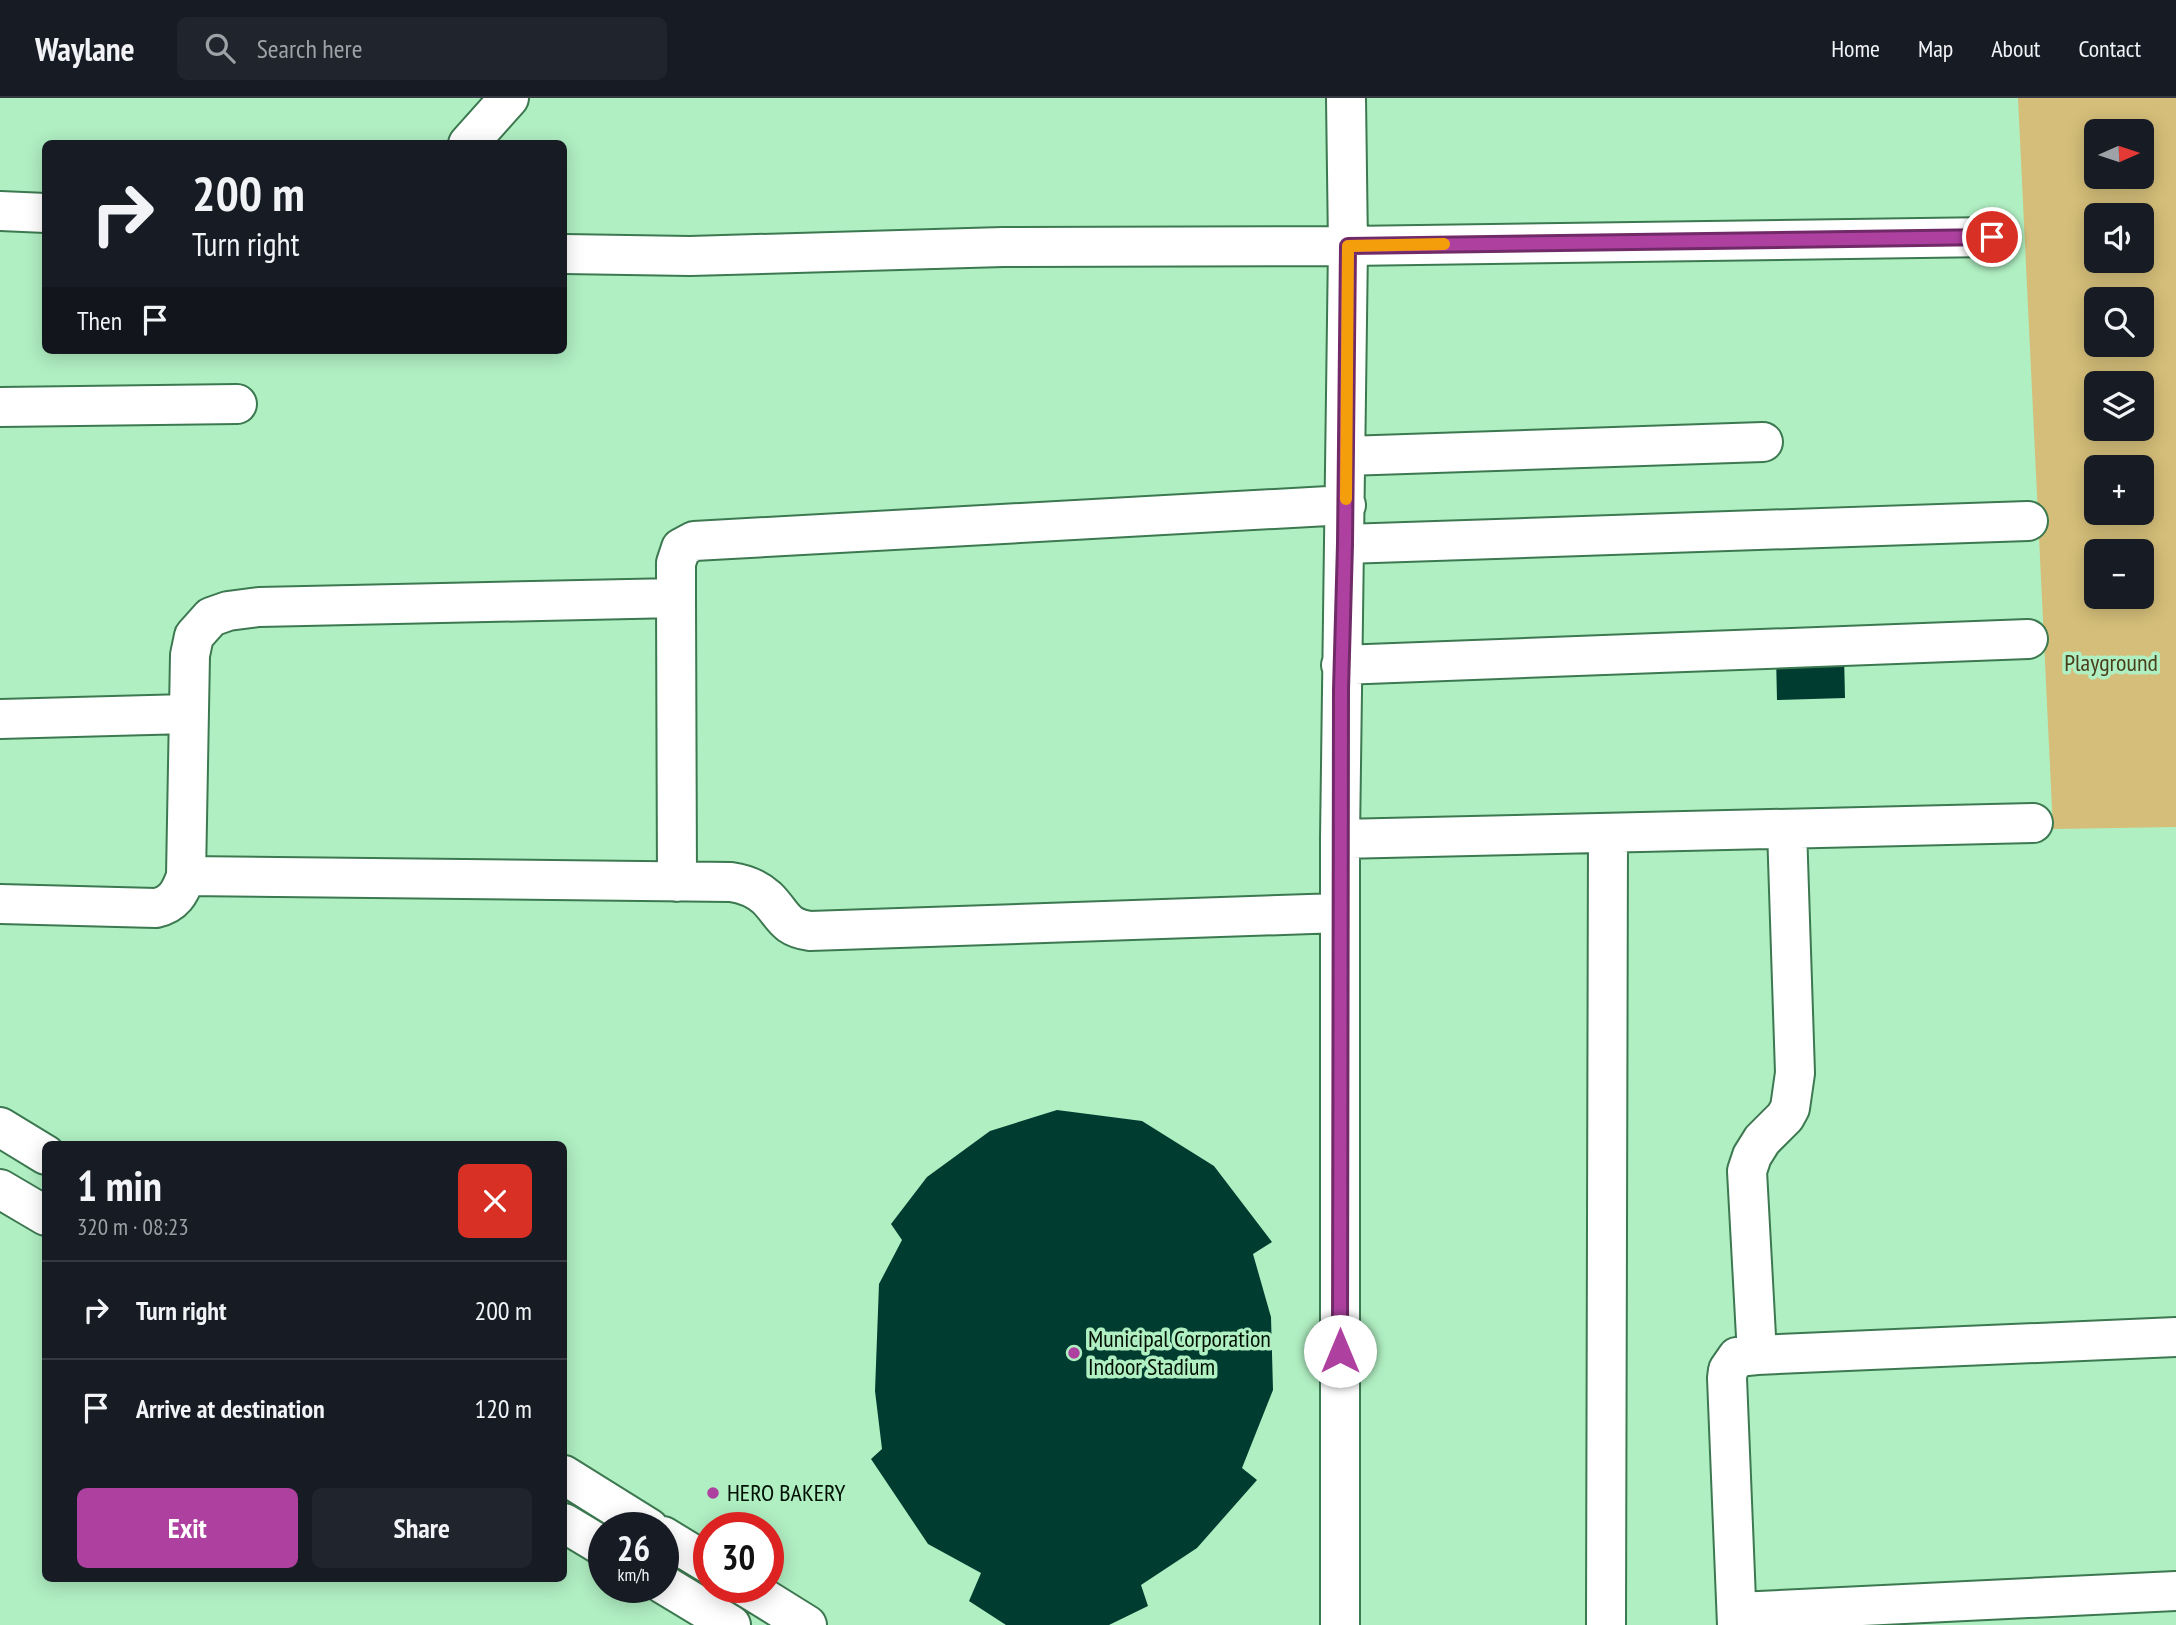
<!DOCTYPE html>
<meta charset="utf-8">
<style>
:root{--surface:#171b24;--page:#20242c;--text:#f1f3f6;--muted:#9ea1a6;--line:#363941;--accent:#ae41a0}
body{margin:0;font-family:"PT Sans Narrow",sans-serif;background:var(--page);color:var(--text);height:100vh;display:flex;flex-direction:column;font-size:26px;white-space:nowrap}
*{box-sizing:border-box;margin:0}
p{font-size:23px;color:var(--muted)}
.icon{flex:none;width:38px;height:38px;fill:none;stroke:currentColor;stroke-width:2;stroke-linecap:round;stroke-linejoin:round}
.map{position:relative;flex:1;overflow:hidden}
.drawer{position:absolute;left:42px;top:1043px;width:525px;height:441px;display:flex;flex-direction:column;background:var(--surface);border-radius:10px;box-shadow:0 4px 18px #0003}
.drawer>*{flex:none}
.guide{position:absolute;left:42px;top:42px;width:525px;height:214px;border-radius:10px;box-shadow:0 4px 18px #0003;background:#171b24;color:var(--text);overflow:hidden}
.needle{width:46px;rotate:87deg}
.tools{position:absolute;left:2084px;top:21px;display:grid;gap:14px}
.tools a{display:grid;place-items:center;width:70px;height:70px;border-radius:10px;background:var(--surface);box-shadow:0 4px 18px #0003;font-size:35px}
.speed{position:absolute;left:588px;top:1414px;display:flex;gap:14px;font-size:35px;font-weight:700;text-align:center}
.speed>*{display:grid;place-content:center;width:91px;height:91px;border-radius:50%;background:var(--surface);box-shadow:0 4px 18px #0003;line-height:1}
.speed small{font-size:18px;font-weight:400}
.speed .limit{border:10px solid #d22;background:#fff;color:#111}
.pin{position:absolute;display:grid;place-items:center;width:60px;height:60px;color:#fff;margin:-30px;border:4px solid #fff;border-radius:50%;box-shadow:0 2px 7px #0007}
.me{position:absolute;width:77px;margin:-38px;rotate:0deg;stroke-linejoin:round;filter:drop-shadow(0 0 5px #0008)}
.turn{display:flex;align-items:center;gap:24px;height:147px;padding:0 35px;font-size:32px}
.turn .icon{width:91px;height:91px;stroke-width:2.5}
.turn b{display:block;font-size:49px;line-height:60px}
.then{display:flex;align-items:center;height:66px;padding:0 35px;background:#0003;gap:14px;font-size:26px}
.round{display:grid;place-items:center;flex:none;width:74px;height:74px;border-radius:10px;background:var(--page)}
.overview{display:flex;align-items:center;justify-content:space-between;height:119px;padding:0 35px}
h1{font-size:42px;font-weight:800;line-height:52px}
.cta{display:flex;gap:14px;margin-top:auto;padding:14px 35px}
.cta a{flex:1;height:80px;border-radius:10px;background:var(--accent);color:#fff;font-size:28px;font-weight:800;line-height:80px;text-align:center}
.cta a+a{background:var(--page);color:var(--text)}
ul{padding:0;list-style:none}
li{display:flex;align-items:center;gap:21px;height:98px;padding:0 35px;border-top:2px solid var(--line)}
li div{flex:1}
li b{display:block;font-size:26px}
li em{font-style:normal}
header{display:flex;align-items:center;gap:42px;box-sizing:border-box;height:98px;padding:0 35px;background:var(--surface);border-bottom:2px solid var(--line)}
header strong{font-size:33px}
nav{display:flex;gap:38px;margin-inline-start:auto;font-size:24px}
.search{width:490px;height:63px;background:var(--page);display:flex;align-items:center;gap:18px;box-sizing:border-box;padding:0 24px;border-radius:10px;color:var(--muted);font-size:26px}
.map>svg:first-child{display:block}
.green{fill:#d4be79;fill-rule:evenodd}
.building{fill:#003d30}
.lines{fill:none;stroke-linecap:round;stroke-linejoin:round}
.minor-casing{stroke:#3c7850;stroke-width:42}
.minor{stroke:#fff;stroke-width:38}
.route-casing{stroke:#712a68;stroke-width:18}
.route{stroke:#ae41a0;stroke-width:12}
.slow{stroke:#f59e0b;stroke-width:12}
.poi-dot{fill:#ae41a0;stroke:#b0efc2;stroke-width:2.5}
.labels{text-anchor:middle;stroke-width:7;stroke-linejoin:round;paint-order:stroke}
.park-label{font-size:24px;fill:#483e1b;stroke:#b0efc2}
.poi-label{font-size:24px;fill:#001003;stroke:#b0efc2;text-anchor:start}
</style>
<header>
<strong>Waylane</strong>
<div class="search"><svg class="icon" aria-label="search" viewBox="0 0 24 24"><circle cx="10" cy="10" r="6"/><path d="M15 15l6 6"/></svg>Search here</div>
<nav><a>Home</a><a>Map</a><a>About</a><a>Contact</a></nav>
</header>
<div class="map">
<svg width="2176" height="1527" viewBox="0 0 2176 1527">
<rect width="100%" height="100%" fill="#b0efc2"/>
<path class="green" d="M 2018,0 L 2176,0 L 2176,729 L 2053,731 ZM 2096,33 L 2142,33 L 2142,79 L 2096,79 ZM 2096,117 L 2142,117 L 2142,163 L 2096,163 ZM 2096,201 L 2142,201 L 2142,247 L 2096,247 ZM 2096,285 L 2142,285 L 2142,331 L 2096,331 ZM 2096,369 L 2142,369 L 2142,415 L 2096,415 ZM 2096,453 L 2142,453 L 2142,499 L 2096,499 Z"/>
<path class="building" d="M 1844,556 L 1845,600 L 1777,602 L 1776,558 Z
M 1057,1012 L 1142,1023 L 1214,1068 L 1272,1144 L 1253,1156 L 1271,1219 L 1273,1292 L 1242,1370 L 1257,1382 L 1197,1450 L 1141,1487 L 1148,1508 L 1109,1527 L 1006,1527 L 969,1503 L 981,1475 L 928,1446 L 871,1361 L 882,1351 L 875,1293 L 879,1186 L 902,1142 L 891,1126 L 927,1079 L 990,1033 Z"/>
<g class="lines">
<g class="minor-casing">
<path id="minor" d="M 468,46 L 509,0
M 0,113 L 46,115
M 564,156 L 690,158 L 1003,149 L 1348,148 L 1992,139
M 0,309 L 237,306
M 1346,358 L 1763,344
M 1345,446 L 2028,423
M 676,500 L 677,784
M 1341,567 L 2028,541
M 0,621 L 187,616
M 1340,741 L 2033,725
M 186,778 L 190,557 L 194,538 L 211,519 L 228,513 L 259,509 L 676,500 L 676,465 L 681,450 L 694,443 L 1346,407
M 0,806 L 156,810 C 174,806 180,795 186,778 L 731,784 C 745,786 756,790 767,800 C 784,817 783,829 810,833 L 1340,815
M 0,1029 L 46,1057
M 0,1091 L 46,1118
M 1757,1257 L 1747,1073 L 1752,1058 L 1762,1042 L 1785,1019 L 1790,1010 L 1795,975 L 1787,731
M 564,1377 L 649,1430
M 564,1425 L 604,1449
M 663,1438 L 709,1466
M 663,1486 L 731,1527
M 746,1489 L 807,1527
M 1737,1514 L 2176,1493
M 1340,1527 L 1340,741 L 1348,148 L 1346,0
M 1606,1527 L 1608,735
M 1737,1527 L 1727,1280 L 1728,1272 L 1737,1259 L 1757,1257 L 2176,1239"/>
</g>
<use href="#minor" class="minor"/>
</g>
<g class="lines">
<g class="route-casing">
<path id="route" d="M 1340,1253 L 1341,592 L 1345,446 L 1348,148 L 1992,139"/>
</g>
<use href="#route" class="route"/>
<path class="slow" d="M 1346,401 L 1348,148 L 1444,146"/>
</g>
<g class="poi-dot">
<circle cx="1074" cy="1255" r="7"/>
<circle cx="713" cy="1395" r="7"/>
</g>
<g class="labels">
<g class="park-label">
<text x="2111" y="573">Playground</text>
</g>
<g class="poi-label">
<text x="1088" y="1249">Municipal Corporation<tspan x="1088" dy="28">Indoor Stadium</tspan></text>
<text x="727" y="1403">HERO BAKERY</text>
</g>
</g>
</svg>
<div class="tools">
<a><svg class="needle" viewBox="-14 -14 28 28"><path d="M0-13l5 13h-10z" fill="#e53935"/><path d="M0 13l5-13h-10z" fill="#9ea1a6"/></svg></a>
<a><svg class="icon" aria-label="sound" viewBox="0 0 24 24"><path d="M4 9h4l5-4v14l-5-4H4zM17 9q2 3 0 6"/></svg></a>
<a><svg class="icon" aria-label="search" viewBox="0 0 24 24"><circle cx="10" cy="10" r="6"/><path d="M15 15l6 6"/></svg></a>
<a><svg class="icon" aria-label="layers" viewBox="0 0 24 24"><path d="M12 4l9 5-9 5-9-5zM3 14l9 5 9-5"/></svg></a>
<a>+</a>
<a>−</a>
</div>
<div class="speed"><div>26<small>km/h</small></div><div class="limit">30</div></div>
<div class="pin" style="left:1992px;top:139px;background:#d93025"><svg class="icon" aria-label="arrive" viewBox="0 0 24 24"><path d="M6 21V4h12l-3 4 3 4H6"/></svg></div>
<svg class="me" style="left:1340px;top:1253px" viewBox="-20 -20 40 40"><circle r="19" fill="#fff"/><path d="M0-13L10 11 0 6-10 11z" fill="#ae41a0"/></svg>
<div class="guide">
<div class="turn"><svg class="icon" aria-label="right" viewBox="0 0 24 24"><path d="M7 20v-9h11M14 6l5 5-5 5"/></svg><div><b>200 m</b>Turn right</div></div>
<div class="then">Then<svg class="icon" aria-label="arrive" viewBox="0 0 24 24"><path d="M6 21V4h12l-3 4 3 4H6"/></svg></div>
</div>
<section class="drawer">
<div class="overview"><div><h1>1 min</h1><p>320 m · 08:23</p></div><a class="round" style="background:#d93025;color:#fff"><svg class="icon" aria-label="close" viewBox="0 0 24 24"><path d="M6 6l12 12M18 6L6 18"/></svg></a></div>
<ul>
<li><svg class="icon" aria-label="right" viewBox="0 0 24 24"><path d="M7 20v-9h11M14 6l5 5-5 5"/></svg><div><b>Turn right</b></div><em>200 m</em></li>
<li><svg class="icon" aria-label="arrive" viewBox="0 0 24 24"><path d="M6 21V4h12l-3 4 3 4H6"/></svg><div><b>Arrive at destination</b></div><em>120 m</em></li>
</ul>
<div class="cta"><a>Exit</a><a>Share</a></div>
</section>
</div>
